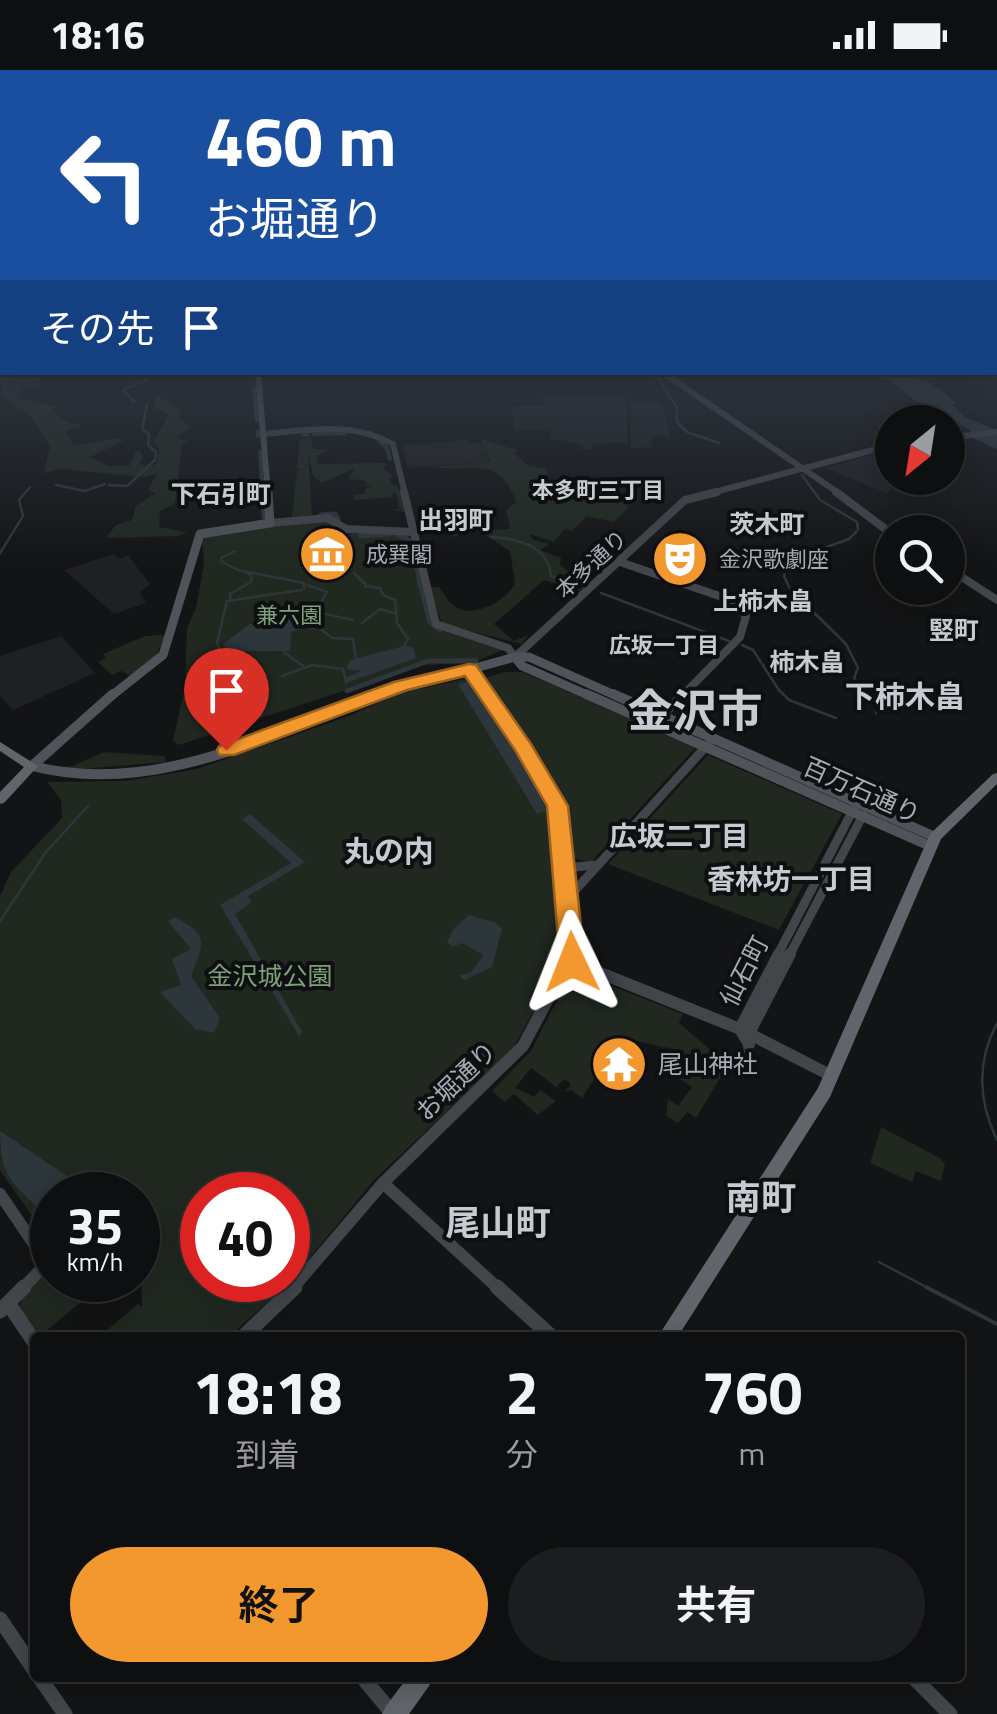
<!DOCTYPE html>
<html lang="ja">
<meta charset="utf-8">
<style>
:root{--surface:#0e0f10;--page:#1c1d1e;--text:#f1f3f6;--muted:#9b9c9f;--line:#2e2f30;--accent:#f2982e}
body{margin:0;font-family:"Titillium Web","Noto Sans JP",sans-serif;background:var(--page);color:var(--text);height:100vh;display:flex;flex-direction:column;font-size:38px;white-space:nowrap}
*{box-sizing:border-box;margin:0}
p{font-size:32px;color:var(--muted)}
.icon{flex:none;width:55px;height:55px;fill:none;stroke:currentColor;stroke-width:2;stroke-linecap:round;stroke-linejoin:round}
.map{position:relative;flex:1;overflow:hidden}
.panel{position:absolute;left:30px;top:1262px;width:935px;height:350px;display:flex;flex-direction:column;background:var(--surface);border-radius:10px;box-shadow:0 5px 25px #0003,0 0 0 2px var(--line)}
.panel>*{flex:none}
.banner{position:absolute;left:0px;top:0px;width:998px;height:305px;box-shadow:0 5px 25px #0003,0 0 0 2px var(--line);background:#1a4fa0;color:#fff;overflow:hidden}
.needle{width:65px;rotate:210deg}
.controls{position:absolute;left:875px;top:335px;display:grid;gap:20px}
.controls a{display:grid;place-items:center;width:90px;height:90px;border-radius:50%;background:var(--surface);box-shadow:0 5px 25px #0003,0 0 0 2px var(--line);font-size:50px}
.speed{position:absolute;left:30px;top:1102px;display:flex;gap:20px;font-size:50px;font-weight:700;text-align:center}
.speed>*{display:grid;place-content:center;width:130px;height:130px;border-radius:50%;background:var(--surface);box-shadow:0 5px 25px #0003,0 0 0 2px var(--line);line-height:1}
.speed small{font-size:25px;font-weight:400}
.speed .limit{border:15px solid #d22;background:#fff;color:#111}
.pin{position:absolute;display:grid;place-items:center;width:85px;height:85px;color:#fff;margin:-102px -42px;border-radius:50% 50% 50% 0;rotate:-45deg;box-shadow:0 0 10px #0007}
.pin .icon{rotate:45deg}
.me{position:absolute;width:110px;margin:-55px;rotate:358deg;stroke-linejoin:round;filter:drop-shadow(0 0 8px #0008)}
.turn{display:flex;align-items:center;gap:35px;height:210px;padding:0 40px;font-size:45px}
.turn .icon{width:130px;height:130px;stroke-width:2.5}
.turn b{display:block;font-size:70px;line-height:85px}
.then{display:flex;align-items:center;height:95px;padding:0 40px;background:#0003;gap:20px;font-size:38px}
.eta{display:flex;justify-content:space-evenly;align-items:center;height:170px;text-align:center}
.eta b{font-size:60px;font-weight:700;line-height:70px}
.action{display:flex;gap:20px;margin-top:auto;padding:20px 40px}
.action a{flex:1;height:115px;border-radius:60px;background:var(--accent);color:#111;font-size:40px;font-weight:700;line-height:115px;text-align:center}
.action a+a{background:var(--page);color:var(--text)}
.status{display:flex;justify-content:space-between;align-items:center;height:70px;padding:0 50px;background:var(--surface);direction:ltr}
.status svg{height:28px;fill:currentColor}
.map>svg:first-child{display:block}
.built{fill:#1f2022}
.green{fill:#202820;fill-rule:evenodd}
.water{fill:#2c363b}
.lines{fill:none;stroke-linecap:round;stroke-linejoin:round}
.stream-far1{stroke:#2c363b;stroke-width:2.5}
.stream{stroke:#2c363b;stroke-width:4}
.canal-far1{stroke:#2c363b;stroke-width:4}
.canal{stroke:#2c363b;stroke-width:5}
.secondary-far4{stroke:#42454a;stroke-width:6}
.secondary-far3{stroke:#42454a;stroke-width:8}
.secondary-far2{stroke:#42454a;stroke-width:9}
.secondary-far1{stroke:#42454a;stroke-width:12}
.secondary{stroke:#42454a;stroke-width:15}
.primary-far2{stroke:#505359;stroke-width:6}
.primary-far1{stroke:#505359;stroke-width:9}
.primary{stroke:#505359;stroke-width:10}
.highway{fill:#60656b;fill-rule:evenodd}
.route{fill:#f2982e;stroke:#9d631e;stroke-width:2.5}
.labels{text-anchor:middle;stroke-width:8;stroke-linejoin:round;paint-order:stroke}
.far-neighbourhood-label{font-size:22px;font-weight:bold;fill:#c6cbd2;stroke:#0e0f10}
.far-poi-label{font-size:22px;fill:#a5acb6;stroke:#0e0f10;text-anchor:start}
.far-street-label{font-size:22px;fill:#a5acb6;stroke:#0e0f10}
.far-park-label{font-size:22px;fill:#7ea17c;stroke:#0e0f10}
.far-quarter-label{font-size:25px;font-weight:bold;fill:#c6cbd2;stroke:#0e0f10}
.street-label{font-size:25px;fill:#a5acb6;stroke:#0e0f10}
.park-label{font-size:25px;fill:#7ea17c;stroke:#0e0f10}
.poi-label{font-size:25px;fill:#a5acb6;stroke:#0e0f10;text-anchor:start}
.neighbourhood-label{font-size:28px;font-weight:bold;fill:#c6cbd2;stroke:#0e0f10}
.quarter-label{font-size:30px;font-weight:bold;fill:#c6cbd2;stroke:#0e0f10}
.near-quarter-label{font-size:35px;font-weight:bold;fill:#c6cbd2;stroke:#0e0f10}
.town-label{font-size:45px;font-weight:bold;fill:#c6cbd2;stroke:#0e0f10}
</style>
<div class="status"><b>18:16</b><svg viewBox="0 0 49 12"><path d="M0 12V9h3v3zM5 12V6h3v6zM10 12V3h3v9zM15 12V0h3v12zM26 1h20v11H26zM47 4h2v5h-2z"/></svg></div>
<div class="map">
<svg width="997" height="1644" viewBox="0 0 997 1644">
<rect width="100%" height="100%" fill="#131415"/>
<path class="built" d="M 542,326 L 627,329 L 627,372 L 593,374 L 592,379 L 583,380 L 583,374 L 550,369 L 549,360 L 515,360 L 512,337 L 543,336 Z
M 630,331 L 661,332 L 671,367 L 651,366 L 652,377 L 631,378 Z
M 468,370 L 470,373 L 483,373 L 489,392 L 408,398 L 402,375 Z
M 874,384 L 892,387 L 892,408 L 902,408 L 887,423 L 825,398 Z
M 114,484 L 120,489 L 128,485 L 150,514 L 140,522 L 146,533 L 114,544 L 64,500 Z
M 61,566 L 95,603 L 13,640 L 0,626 L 0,586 Z"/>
<path class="green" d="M 0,296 L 2,302 L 20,309 L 38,307 L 41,317 L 21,319 L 18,328 L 55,336 L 53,339 C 60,348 67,355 79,354 L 83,357 L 66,361 L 74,375 L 117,368 L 123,371 L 90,387 L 108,396 L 129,396 L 136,381 L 140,380 L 143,387 L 139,394 L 152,396 L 157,393 L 159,378 L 153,373 L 169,344 L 154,338 L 157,325 L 181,341 L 178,348 L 190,357 L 176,368 L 189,372 L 182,374 L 175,433 L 160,441 L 159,457 L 187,462 L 179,466 L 106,468 L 116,455 L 132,450 L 136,436 L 155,423 L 148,420 L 157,404 L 145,407 L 61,399 L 44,403 L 50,376 L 29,344 L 3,327 Z
M 311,367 L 313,379 L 330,380 L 316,386 L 318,394 L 386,393 L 384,399 L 392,405 L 390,412 L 399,418 L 405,442 L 392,440 L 400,439 L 395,422 L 391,427 L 355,430 L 353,425 L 365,424 L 366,418 L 373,416 L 367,416 L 366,411 L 348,409 L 355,398 L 322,413 L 313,406 L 308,382 L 312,445 L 292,447 L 297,401 L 301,399 L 297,398 L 300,369 Z
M 481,369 L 517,380 L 515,384 L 527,395 L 547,399 L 548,408 L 553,412 L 551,418 L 566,418 L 567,423 L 633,426 L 623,434 L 629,437 L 614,452 L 587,446 L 572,461 L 565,459 L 554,472 L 529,464 L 533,470 L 550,474 L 540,480 L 561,488 L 560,495 L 572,504 L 571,514 L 582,519 L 579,521 L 544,510 L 494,554 L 514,571 L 528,565 L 522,574 L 442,554 L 430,517 L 439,517 C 444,523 448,532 454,536 C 473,550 508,530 515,513 L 510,481 L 479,461 L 451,467 L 450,461 L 510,459 L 506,440 L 516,432 C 498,383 472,403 431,397 L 491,392 Z
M 323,450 L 328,452 L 330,464 L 392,464 L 408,469 L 431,555 L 503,580 L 476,591 L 419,596 L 179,675 L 173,671 L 185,616 L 187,558 L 196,538 L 204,494 L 202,470 L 211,464 Z
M 165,565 L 156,586 L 131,606 L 121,601 L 112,605 L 98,592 L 106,588 L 103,584 L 145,566 Z
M 504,602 L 522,602 L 546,612 L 695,678 L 591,792 L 573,788 L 566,734 L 483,609 Z
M 469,608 L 549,737 L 568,878 L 561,893 L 512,980 L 373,1111 L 291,1211 L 229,1267 L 124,1268 L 120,1263 L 115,1267 L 99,1267 L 138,1234 L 142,1237 L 138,1125 L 52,1125 L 52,1175 L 0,1100 L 0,826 L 11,802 L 62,748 L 61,730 L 47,712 L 126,711 L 197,699 L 349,646 L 400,623 ZM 202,1125 L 288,1125 L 288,1210 L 202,1210 Z
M 104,682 L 164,686 L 166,692 L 81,699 L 60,696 L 72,696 Z
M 708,685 L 842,744 L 779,860 L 608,794 Z
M 579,903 L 683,944 L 679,953 L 728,995 L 696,1048 L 687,1042 L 678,1053 L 666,1046 L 668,1029 L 678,1036 L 692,1017 L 672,1004 L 658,1005 L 671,978 C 654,977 632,966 618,972 L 582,1028 L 571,1020 L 565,1022 L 571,1014 L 564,1009 L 557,1016 L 560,1020 L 531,998 L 515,1018 L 534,1027 L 540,1020 L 556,1031 L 538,1045 L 514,1024 L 505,1032 L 492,1021 L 531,981 L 570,905 Z
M 881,1057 L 940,1088 L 945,1094 L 941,1111 L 916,1101 L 912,1112 L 870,1093 Z
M 52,1198 L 52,1210 L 73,1210 L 86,1228 L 40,1266 L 19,1238 C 23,1222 35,1201 52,1198 Z"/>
<path class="water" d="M 879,303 C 907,303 937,311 955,333 L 952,335 L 966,348 L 997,360 L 997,379 L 971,367 L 970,360 L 916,331 Z
M 305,545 L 312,547 L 312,555 L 291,562 L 290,581 L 247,581 L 230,587 L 223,574 L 250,554 Z
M 404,576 L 413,577 L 416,588 L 346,613 L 345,608 L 362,601 L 346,599 L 350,590 Z
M 467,612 L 526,698 L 547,741 L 537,744 L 458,614 Z
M 250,744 L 305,792 L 248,826 L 252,832 L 235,844 L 302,962 L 299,966 L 220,835 L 291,793 L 242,749 Z
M 469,845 L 496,853 L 502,859 L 492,897 L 464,910 L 459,905 L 470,903 L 484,885 L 462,873 L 453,877 L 447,872 L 453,860 Z
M 174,847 C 211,865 203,874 191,906 L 220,948 L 214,963 L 195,959 L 160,922 L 181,915 L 172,889 L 191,879 L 168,851 Z
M 0,1061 L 76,1112 L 89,1125 L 52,1125 L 52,1163 L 35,1143 L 39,1139 C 11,1111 0,1106 0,1061 Z"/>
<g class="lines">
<path class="stream-far1" d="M 648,302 L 658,308
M 660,310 L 677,338
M 125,319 L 147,310
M 124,321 L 134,332
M 677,339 L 677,352 L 687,362 L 719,373
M 802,405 L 820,430 L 857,452 L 858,459
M 56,415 L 85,421 L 105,414
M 109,415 L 127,416 L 155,390 L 156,382 L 148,375 L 149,364 L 142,359 L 147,335
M 491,467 C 518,469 548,475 551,506 L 584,517
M 827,477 L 849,469 L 857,461
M 825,478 L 788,489 L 784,506 L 790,519 L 846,574 L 857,596
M 393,479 L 402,480
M 235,481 L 221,488 L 222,492 L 238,500 L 304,513 L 304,518
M 0,483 L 23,446 L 19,430 L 30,417
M 365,489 L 376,487
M 354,503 L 365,514
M 307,515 L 327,522 L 318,538 L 323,552 L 319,556
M 365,516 L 380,518 L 383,525 L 395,530 L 397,553 L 408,569 L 404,576
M 601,523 L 729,571
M 230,528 L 230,524 L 251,512 L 252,506 L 245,502
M 321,543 L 353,550
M 362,553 L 380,539 L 394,543
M 311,558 L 318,557 L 332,568 L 353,569 L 356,590
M 742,575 L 753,580 L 777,617
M 284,582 L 303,596
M 229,586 L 222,586 L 217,573 L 227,531 L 302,520
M 858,598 L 854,608 L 880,638 L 876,643
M 282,606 L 312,595 L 343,599 L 346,613
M 778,619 L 789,630 L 836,648
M 0,851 L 46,782 L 88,736
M 997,953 C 977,991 978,1031 997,1070
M 744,977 L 748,994
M 879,1192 L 930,1219"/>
<path class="stream" d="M 926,1217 L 997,1254"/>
<path class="canal-far1" d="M 254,317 L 257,351
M 258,362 L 258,366
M 314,364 L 345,363
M 304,365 L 308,364
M 379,371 L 387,378 L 390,389
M 260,382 L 261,396
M 261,397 L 262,418"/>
<path class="canal" d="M 263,423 L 264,447
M 321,445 L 335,444 L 338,449
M 396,464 L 408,469 L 414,483
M 360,466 L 389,464
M 416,492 L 420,514
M 421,517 L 430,552 L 440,560
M 347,621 L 428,591 L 476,591"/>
<path class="secondary-far4" d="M 662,302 L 840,424
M 264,364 C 308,360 352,351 393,374 L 405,424
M 948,368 L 997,362
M 707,424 L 892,375"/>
<path class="secondary-far3" d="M 404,422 L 436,554 L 508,578 L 515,587 L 685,430 L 717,422
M 836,422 L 892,464
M 270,453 L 327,448 L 346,459 L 414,462
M 620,492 L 728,529 L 746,546 L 740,567 L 681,627
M 948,498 L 997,530
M 469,599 L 488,627"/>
<path class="secondary-far2" d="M 487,624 L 524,678 L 557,736 L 573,886
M 658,650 L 683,624
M 565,798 L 596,795
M 569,827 L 710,672
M 777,886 L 855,736
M 789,886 L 863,745"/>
<path class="secondary-far1" d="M 573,892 L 740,959 L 832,1006
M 749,963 L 790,884
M 749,974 L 740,959 L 779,884
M 383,1113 L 499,1219
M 0,1124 L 47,1193 L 22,1219
M 292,1219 L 383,1113 L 523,976 L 557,912 L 573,892 L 573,884"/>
<path class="secondary" d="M 497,1217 L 553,1268
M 8,1233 L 35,1273
M 0,1241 L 24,1217
M 242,1268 L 295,1217
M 0,1549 L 35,1601
M 40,1608 L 65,1644
M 363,1608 L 393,1644
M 914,1608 L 950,1644"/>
<path class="primary-far2" d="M 258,302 L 268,424"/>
<path class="primary-far1" d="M 515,587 L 522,596 L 592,627
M 110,627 L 163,585 L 200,464 L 270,453 L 268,422
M 371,627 L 515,587 L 529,587 L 619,627"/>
<path class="primary" d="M 113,624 L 32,696 C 152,727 267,666 378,624
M 586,624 L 930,776
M 613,624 L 935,767"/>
<path class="highway" d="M 0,672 L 38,696 L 4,733 L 0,734 L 0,722 L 24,697 L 0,681 Z
M 997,703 L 997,714 L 941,769 L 830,1027 L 677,1268 L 657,1268 L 818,1018 L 930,764 L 993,704 Z
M 407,1608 L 433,1608 L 429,1616 L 409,1644 L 382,1644 L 386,1636 Z"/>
</g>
<linearGradient id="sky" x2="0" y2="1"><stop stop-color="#0a0b0c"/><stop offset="0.54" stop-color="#333a46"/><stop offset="1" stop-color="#333a46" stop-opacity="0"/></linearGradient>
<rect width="997" height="495" fill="url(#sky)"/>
<path class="route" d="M 469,594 L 476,595 L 531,674 L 568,736 L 585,892 L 581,899 L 564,899 L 560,892 L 547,736 L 515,680 L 465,606 L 407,620 L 234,685 L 219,685 L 217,680 L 219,676 L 394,612 Z"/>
<defs>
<g id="museum-disc" transform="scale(2.875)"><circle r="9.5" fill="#f2982e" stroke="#0e0f10"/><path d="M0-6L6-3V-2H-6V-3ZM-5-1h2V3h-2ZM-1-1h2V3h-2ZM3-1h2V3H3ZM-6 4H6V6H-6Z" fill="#fff"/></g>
<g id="theatre-disc" transform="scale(2.875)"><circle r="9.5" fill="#f2982e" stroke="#0e0f10"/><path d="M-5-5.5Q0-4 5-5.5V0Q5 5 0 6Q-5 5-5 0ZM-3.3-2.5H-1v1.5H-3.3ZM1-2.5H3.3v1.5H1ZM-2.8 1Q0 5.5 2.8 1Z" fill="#fff"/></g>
<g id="temple-disc" transform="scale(2.875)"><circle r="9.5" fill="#f2982e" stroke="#0e0f10"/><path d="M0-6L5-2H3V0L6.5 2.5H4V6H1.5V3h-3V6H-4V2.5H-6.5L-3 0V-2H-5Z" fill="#fff"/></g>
</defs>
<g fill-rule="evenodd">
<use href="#museum-disc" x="327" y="484"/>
<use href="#theatre-disc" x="680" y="489"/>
<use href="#temple-disc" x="619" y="994"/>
</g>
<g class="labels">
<g class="far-neighbourhood-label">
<text x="598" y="428">本多町三丁目</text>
<text x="664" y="583">広坂一丁目</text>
</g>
<g class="far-poi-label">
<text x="366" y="492">成巽閣</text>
<text x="719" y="497">金沢歌劇座</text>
</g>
<g class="far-street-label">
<text transform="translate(591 494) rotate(-43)" y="8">本多通り</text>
</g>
<g class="far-park-label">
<text x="289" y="553">兼六園</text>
</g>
<g class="far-quarter-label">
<text x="221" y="433">下石引町</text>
<text x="456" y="459">出羽町</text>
<text x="767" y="463">茨木町</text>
<text x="763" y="540">上柿木畠</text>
<text x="954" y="569">竪町</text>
<text x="807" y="601">柿木畠</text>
</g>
<g class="street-label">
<text transform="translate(862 720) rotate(24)" y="9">百万石通り</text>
<text transform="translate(744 901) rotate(-63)" y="9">仙石町</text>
<text transform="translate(456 1011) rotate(-44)" y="9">お堀通り</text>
</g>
<g class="park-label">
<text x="270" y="915">金沢城公園</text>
</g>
<g class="poi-label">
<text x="658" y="1003">尾山神社</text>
</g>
<g class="neighbourhood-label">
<text x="679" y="776">広坂二丁目</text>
<text x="791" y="819">香林坊一丁目</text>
</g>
<g class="quarter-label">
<text x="905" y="637">下柿木畠</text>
<text x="389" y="792">丸の内</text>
</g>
<g class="near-quarter-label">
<text x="761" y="1140">南町</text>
<text x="498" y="1165">尾山町</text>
</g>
<g class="town-label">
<text x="695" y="657">金沢市</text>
</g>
</g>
</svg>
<div class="controls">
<a><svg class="needle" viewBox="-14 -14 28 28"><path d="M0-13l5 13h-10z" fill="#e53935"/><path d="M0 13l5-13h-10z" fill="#9b9c9f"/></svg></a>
<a><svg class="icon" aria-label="search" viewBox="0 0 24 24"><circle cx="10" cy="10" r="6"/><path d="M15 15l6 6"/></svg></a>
</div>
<div class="speed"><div>35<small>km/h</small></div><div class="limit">40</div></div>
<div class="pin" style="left:226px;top:680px;background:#d93025"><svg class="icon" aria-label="arrive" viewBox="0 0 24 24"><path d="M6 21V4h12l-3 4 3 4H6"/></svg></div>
<svg class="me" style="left:572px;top:892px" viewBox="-20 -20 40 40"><path d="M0-17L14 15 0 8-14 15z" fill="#f2982e" stroke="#fff" stroke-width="4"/></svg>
<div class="banner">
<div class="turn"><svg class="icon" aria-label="left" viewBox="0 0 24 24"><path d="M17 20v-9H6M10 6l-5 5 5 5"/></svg><div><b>460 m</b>お堀通り</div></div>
<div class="then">その先<svg class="icon" aria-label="arrive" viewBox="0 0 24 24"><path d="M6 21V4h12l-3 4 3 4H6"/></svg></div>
</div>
<section class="panel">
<div class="eta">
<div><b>18:18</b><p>到着</p></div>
<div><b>2</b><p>分</p></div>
<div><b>760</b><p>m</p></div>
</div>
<div class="action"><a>終了</a><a>共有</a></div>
</section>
</div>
